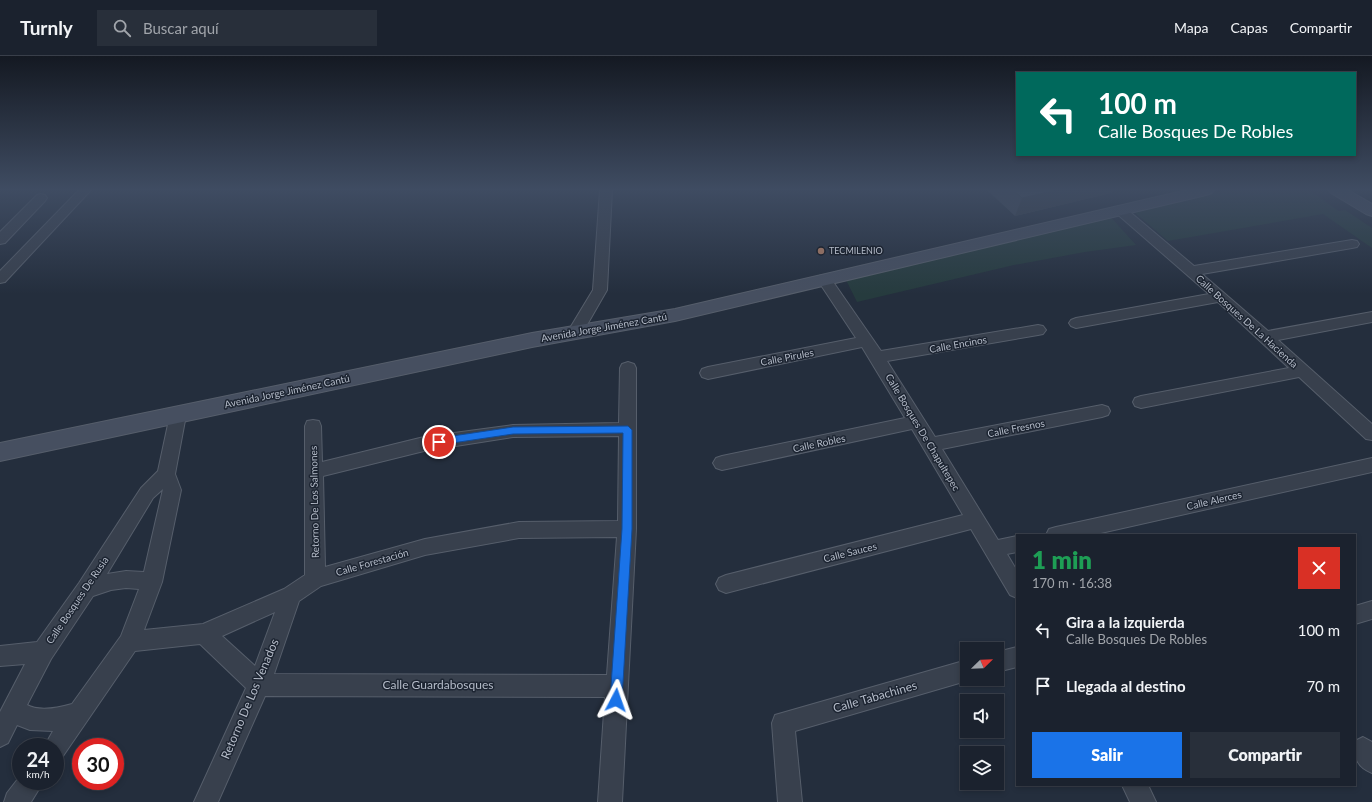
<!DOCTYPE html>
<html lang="es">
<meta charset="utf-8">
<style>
:root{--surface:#1b222e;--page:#282f3a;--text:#f1f3f6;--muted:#a0a4aa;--line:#393f4a;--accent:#1a73e8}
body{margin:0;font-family:Lato,sans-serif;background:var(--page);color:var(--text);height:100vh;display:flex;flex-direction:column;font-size:15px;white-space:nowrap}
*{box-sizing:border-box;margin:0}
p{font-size:13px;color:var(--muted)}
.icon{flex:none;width:22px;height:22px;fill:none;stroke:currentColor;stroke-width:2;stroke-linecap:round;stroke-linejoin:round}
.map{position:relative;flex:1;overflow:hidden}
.panel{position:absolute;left:1016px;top:478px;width:340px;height:252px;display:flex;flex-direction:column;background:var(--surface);border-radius:0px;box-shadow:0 2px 6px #0003,0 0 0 1px var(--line)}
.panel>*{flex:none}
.guide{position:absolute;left:1016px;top:16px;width:340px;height:84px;border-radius:0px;box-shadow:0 2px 6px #0003,0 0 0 1px var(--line);background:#00695c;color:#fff;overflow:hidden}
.needle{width:26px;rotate:67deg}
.fabs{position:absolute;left:960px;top:586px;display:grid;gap:8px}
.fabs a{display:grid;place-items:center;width:44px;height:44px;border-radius:0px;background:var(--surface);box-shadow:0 2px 6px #0003,0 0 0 1px var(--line);font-size:20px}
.speed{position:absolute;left:12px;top:682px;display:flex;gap:8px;font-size:20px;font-weight:700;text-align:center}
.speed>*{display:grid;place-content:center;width:52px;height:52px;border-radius:50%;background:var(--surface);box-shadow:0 2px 6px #0003,0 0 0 1px var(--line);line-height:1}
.speed small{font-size:10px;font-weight:400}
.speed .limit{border:6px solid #d22;background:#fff;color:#111}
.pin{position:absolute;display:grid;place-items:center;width:34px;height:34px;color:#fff;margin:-17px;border:2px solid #fff;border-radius:50%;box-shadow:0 1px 4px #0007}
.me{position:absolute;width:44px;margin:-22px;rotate:4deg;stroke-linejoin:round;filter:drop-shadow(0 0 3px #0008)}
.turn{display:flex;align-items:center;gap:14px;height:84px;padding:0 16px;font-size:18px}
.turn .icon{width:52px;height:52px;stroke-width:2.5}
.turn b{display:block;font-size:28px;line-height:34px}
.round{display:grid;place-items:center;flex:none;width:42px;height:42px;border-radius:0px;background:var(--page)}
.head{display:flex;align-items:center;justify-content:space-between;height:68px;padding:0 16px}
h1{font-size:24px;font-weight:800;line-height:30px;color:#1e9e55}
.button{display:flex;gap:8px;margin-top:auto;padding:8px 16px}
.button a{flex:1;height:46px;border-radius:0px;background:var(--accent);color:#fff;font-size:16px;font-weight:800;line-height:46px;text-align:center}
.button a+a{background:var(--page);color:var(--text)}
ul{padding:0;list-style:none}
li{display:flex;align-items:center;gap:12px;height:56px;padding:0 16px}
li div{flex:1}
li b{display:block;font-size:15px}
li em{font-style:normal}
header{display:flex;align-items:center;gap:24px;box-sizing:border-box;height:56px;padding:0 20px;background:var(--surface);border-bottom:1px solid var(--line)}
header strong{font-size:19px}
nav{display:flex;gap:22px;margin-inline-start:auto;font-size:14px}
.search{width:280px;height:36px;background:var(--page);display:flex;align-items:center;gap:10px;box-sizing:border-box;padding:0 14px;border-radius:0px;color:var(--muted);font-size:15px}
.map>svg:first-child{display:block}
.green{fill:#263b3e}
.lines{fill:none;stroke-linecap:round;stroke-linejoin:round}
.street-casing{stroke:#565e6b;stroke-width:2}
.secondary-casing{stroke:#565e6b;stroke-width:2}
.street{fill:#38404d;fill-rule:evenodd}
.secondary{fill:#464f60;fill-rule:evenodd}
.wall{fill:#404958}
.shaded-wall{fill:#343c47}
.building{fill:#4a5566;stroke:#343c47}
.route{fill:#1a73e8;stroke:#114b97}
.education-dot{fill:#8d6e63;stroke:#1d2532;stroke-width:1.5}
.labels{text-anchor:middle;stroke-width:3;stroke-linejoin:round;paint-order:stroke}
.far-poi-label{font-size:9px;fill:#b4bbc8;stroke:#1d2532;text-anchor:start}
.street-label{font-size:10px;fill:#b4bbc8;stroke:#1d2532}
.near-street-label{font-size:12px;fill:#b4bbc8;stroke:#1d2532}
</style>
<header>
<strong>Turnly</strong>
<div class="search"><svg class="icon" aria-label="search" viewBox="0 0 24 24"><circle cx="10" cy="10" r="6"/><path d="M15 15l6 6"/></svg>Buscar aquí</div>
<nav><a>Mapa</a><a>Capas</a><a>Compartir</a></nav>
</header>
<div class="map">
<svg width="1372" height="746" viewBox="0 0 1372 746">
<rect width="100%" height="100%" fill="#242e3d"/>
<path class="green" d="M 1228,134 L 1309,134 L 1339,155 L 1345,154 L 1372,172 L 1372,192 L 1323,158 L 1168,185 L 1133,155 Z
M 1108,158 L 1136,189 L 1085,196 L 1014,209 L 857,246 L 844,220 Z"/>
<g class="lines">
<g class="street-casing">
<path id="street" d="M 79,134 L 91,134 L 5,226 L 0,227 L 0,215 Z
M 600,134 L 612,134 L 607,234 L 580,281 L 575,282 L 570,281 L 567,277 L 593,234 Z
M 41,138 L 45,139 L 47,142 L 45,145 L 5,187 L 0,188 L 0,176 L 37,139 Z
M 1120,150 L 1124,151 L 1194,210 L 1352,184 L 1357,185 L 1359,188 L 1357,191 L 1352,192 L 1202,218 L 1268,275 L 1372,256 L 1372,266 L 1278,284 L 1372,368 L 1372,384 L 1366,383 L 1299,321 L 1141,352 L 1135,350 L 1133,346 L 1135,342 L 1141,340 L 1289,312 L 1218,246 L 1076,272 L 1071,270 L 1069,267 L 1071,264 L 1076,262 L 1209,238 L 1116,157 L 1114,154 L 1116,151 Z
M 824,219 L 829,220 L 881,295 L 1038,269 L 1043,270 L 1046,274 L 1043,278 L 1038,279 L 887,305 L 935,381 L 1102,349 L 1108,351 L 1110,355 L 1108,359 L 1102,361 L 942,393 L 998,484 L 1017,480 L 1017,496 L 1007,498 L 1017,515 L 1017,542 L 1010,539 L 971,473 L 726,537 L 719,534 L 716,528 L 719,522 L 726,519 L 963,459 L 912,373 L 722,414 L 716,412 L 713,407 L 716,402 L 722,400 L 905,362 L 862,291 L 708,323 L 702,321 L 700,317 L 702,313 L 708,311 L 856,282 L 817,223 L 819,220 Z
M 628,306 L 634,308 L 636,312 L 636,473 L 622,746 L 598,746 L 605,641 L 265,640 L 218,746 L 194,746 L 246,632 L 200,588 L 135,595 L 63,700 L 55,704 L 55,691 L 44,691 L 53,675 L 30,674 L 17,669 L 8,687 L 0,691 L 0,656 L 25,608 L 0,610 L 0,590 L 37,586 L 79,527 L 141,432 L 158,415 L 170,359 L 172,355 L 178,353 L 184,355 L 186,359 L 175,418 L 181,434 L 162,526 L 144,574 L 203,568 L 284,533 L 305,519 L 305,370 L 307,365 L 313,364 L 319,365 L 321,370 L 322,406 L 424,381 L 513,369 L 619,367 L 620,312 L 622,308 ZM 619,380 L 618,465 L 519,466 L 425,483 L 325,511 L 323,420 L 424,395 L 513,381 ZM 163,433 L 144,516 L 126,515 L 107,518 L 153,442 ZM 617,481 L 607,619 L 274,618 L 299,545 L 321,530 L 425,499 L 519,482 ZM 126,532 L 139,533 L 121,580 L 72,648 C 58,652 40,656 27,649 L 51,603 L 93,540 L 111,534 ZM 275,556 L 255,610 L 222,580 Z
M 1372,402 L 1372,416 L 1092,479 L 1046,479 L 1049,473 L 1056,471 Z
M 1372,545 L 1372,563 L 1355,568 L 1355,550 Z
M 1017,591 L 1017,611 L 997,616 L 997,596 Z
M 967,604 L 967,623 L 973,623 L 795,675 L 802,746 L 778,746 L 772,667 L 775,659 Z
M 1363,681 L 1372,686 L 1372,717 C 1355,710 1355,701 1355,685 Z
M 21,719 L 21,725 L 43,725 L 39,733 L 31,746 L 4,746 L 7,737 Z
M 1122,729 L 1148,729 L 1156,746 L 1130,746 Z"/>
</g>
<g class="secondary-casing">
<path id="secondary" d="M 1187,134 L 1214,134 L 1212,137 L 1206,139 L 675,265 L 532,291 L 0,405 L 0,387 L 532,277 L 675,253 Z
M 1329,134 L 1348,134 L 1372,148 L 1372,160 L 1366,158 L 1331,137 Z"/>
</g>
<use href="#street" class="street"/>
<use href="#secondary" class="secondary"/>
</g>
<path class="wall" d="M 987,134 L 1113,134 L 1111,137 L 1015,160 Z"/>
<path class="shaded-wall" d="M 1057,134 L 1113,134 L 1111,137 L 1015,160 L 1022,142 Z"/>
<path class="building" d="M 1013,134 L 1057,134 L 1022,142 Z"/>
<linearGradient id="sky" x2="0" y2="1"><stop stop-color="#141922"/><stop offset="0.56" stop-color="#3f4c62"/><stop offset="1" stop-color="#3f4c62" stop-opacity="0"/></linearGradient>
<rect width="1372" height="238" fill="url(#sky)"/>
<path class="route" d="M 628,370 L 632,374 L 632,473 L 622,644 L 621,649 L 616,650 L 612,649 L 610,644 L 622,473 L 623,377 L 513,378 L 439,389 L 434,386 L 439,382 L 513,371 Z"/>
<circle class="education-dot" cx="821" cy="195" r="4"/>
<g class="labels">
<g class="far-poi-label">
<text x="829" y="198">TECMILENIO</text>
</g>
<g class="street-label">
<text transform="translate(1247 265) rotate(42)" y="4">Calle Bosques De La Hacienda</text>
<text transform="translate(604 271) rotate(-10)" y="4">Avenida Jorge Jiménez Cantú</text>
<text transform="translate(958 288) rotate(-10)" y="4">Calle Encinos</text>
<text transform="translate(787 301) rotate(-11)" y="4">Calle Pirules</text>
<text transform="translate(287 335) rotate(-12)" y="4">Avenida Jorge Jiménez Cantú</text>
<text transform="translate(1016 372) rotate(-11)" y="4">Calle Fresnos</text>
<text transform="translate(923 376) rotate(59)" y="4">Calle Bosques De Chapultepec</text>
<text transform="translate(819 387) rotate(-12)" y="4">Calle Robles</text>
<text transform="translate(1214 444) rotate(-13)" y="4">Calle Alerces</text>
<text transform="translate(314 446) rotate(-91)" y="4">Retorno De Los Salmones</text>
<text transform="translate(850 496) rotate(-14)" y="4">Calle Sauces</text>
<text transform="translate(372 506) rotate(-16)" y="4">Calle Forestación</text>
<text transform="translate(77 544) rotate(-56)" y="4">Calle Bosques De Rusia</text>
</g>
<g class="near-street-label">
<text x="438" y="633">Calle Guardabosques</text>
<text transform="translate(875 641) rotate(-16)" y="4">Calle Tabachines</text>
<text transform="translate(250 643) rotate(-67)" y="4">Retorno De Los Venados</text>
</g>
</g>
</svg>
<div class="fabs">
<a><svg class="needle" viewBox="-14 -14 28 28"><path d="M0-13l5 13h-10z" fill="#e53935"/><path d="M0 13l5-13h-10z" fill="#a0a4aa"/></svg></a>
<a><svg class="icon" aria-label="sound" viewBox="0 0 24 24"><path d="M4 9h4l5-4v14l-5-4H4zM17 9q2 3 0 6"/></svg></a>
<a><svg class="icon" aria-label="layers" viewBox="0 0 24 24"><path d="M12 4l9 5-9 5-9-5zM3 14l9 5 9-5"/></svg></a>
</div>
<div class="speed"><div>24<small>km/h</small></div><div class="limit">30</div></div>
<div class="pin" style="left:439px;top:386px;background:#d93025"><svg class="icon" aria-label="arrive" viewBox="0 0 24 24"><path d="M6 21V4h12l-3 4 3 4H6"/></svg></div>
<svg class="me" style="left:616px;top:644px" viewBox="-20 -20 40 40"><path d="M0-17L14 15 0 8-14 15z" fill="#1a73e8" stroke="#fff" stroke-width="4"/></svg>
<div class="guide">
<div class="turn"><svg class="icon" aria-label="left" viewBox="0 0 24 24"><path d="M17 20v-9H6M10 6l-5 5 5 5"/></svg><div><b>100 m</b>Calle Bosques De Robles</div></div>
</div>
<section class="panel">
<div class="head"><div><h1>1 min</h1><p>170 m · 16:38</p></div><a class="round" style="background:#d93025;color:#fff"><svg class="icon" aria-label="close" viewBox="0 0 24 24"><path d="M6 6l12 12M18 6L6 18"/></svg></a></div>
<ul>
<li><svg class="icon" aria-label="left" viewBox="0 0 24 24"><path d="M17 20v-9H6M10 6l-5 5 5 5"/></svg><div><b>Gira a la izquierda</b><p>Calle Bosques De Robles</p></div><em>100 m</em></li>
<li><svg class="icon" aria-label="arrive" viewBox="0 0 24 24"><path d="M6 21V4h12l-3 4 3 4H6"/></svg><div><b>Llegada al destino</b></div><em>70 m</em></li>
</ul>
<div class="button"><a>Salir</a><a>Compartir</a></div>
</section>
</div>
